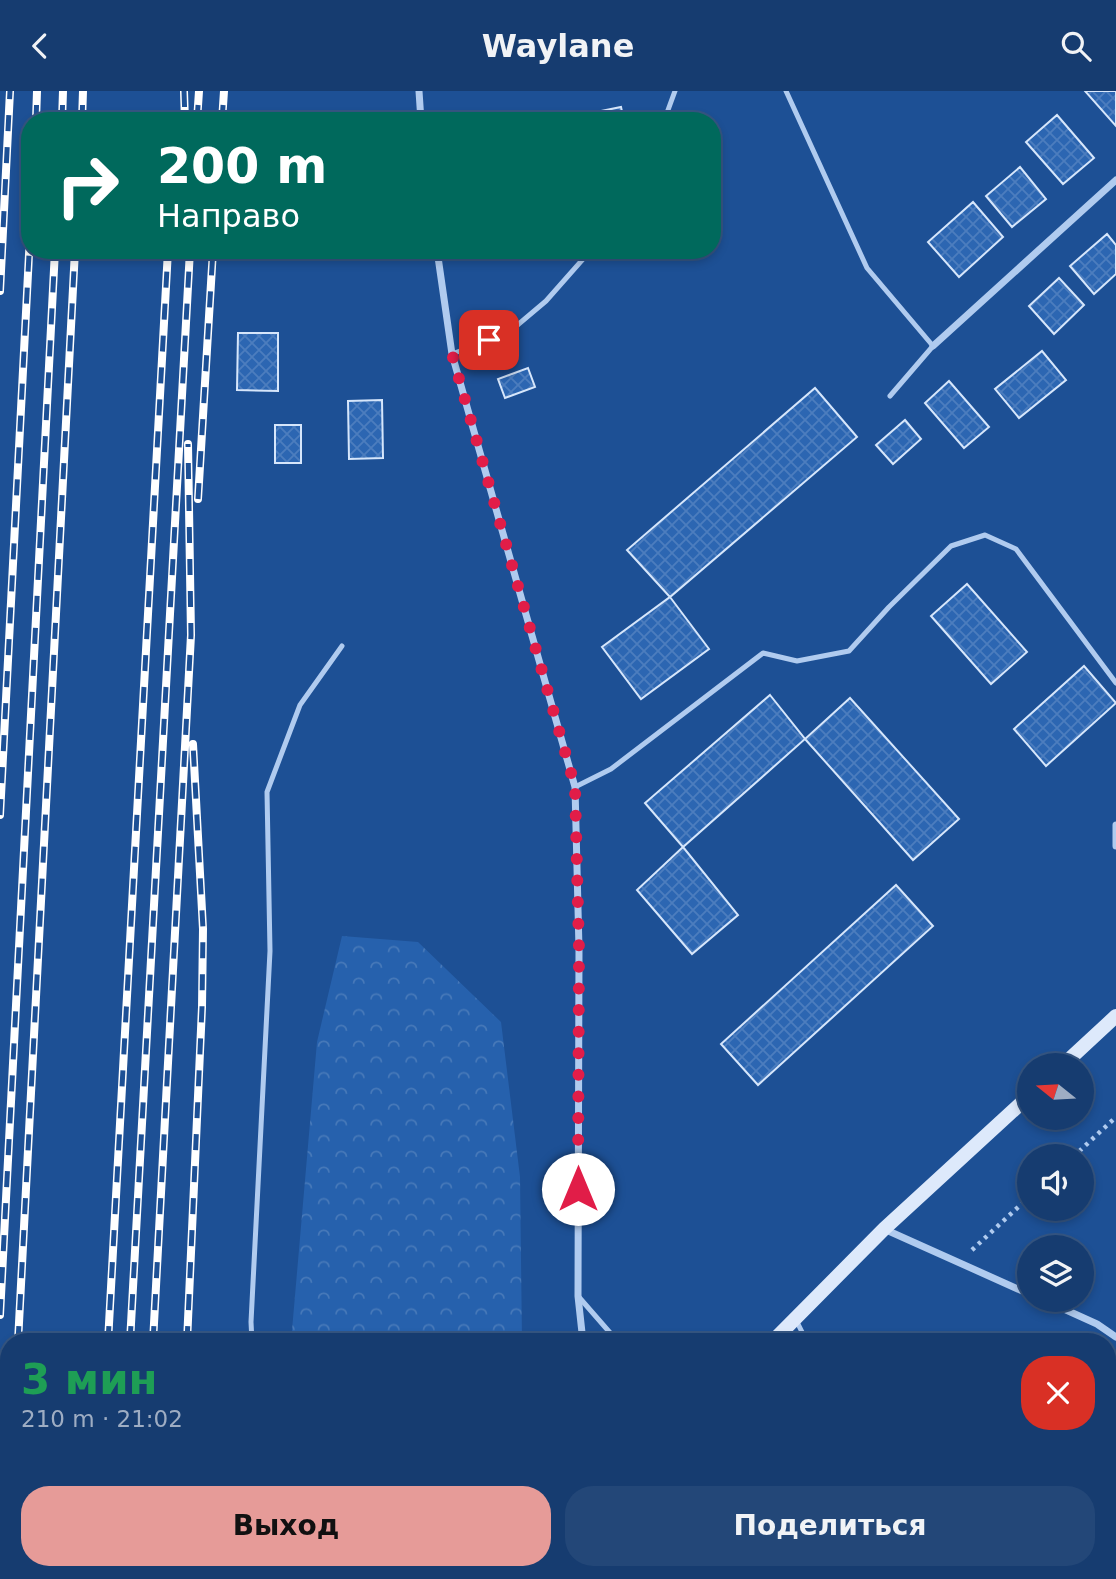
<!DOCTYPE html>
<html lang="ru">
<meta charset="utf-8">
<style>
:root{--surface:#163c70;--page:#234778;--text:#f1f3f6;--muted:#9eadc3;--line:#355683;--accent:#e69b98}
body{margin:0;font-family:"DejaVu Sans",sans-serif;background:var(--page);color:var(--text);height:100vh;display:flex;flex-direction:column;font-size:26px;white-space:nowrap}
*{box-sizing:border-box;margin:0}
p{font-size:23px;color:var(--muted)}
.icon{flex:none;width:38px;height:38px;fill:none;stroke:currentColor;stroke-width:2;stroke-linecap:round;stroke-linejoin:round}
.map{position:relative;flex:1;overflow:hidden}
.sheet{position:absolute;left:0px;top:1242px;width:1116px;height:247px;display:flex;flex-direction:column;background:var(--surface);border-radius:28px 28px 0 0;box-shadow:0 4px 10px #0003,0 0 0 2px var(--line)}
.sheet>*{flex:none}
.hud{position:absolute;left:21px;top:21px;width:700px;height:147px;border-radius:28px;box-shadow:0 4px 10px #0003,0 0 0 2px var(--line);background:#00695c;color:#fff;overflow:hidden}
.needle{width:46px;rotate:288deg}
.buttons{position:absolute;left:1017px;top:962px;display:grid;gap:14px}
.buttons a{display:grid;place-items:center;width:77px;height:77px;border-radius:50%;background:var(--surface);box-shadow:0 4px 10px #0003,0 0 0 2px var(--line);font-size:35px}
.pin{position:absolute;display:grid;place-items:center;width:60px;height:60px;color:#fff;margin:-30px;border-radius:14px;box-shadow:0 4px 10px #0006}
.me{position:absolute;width:77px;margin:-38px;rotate:0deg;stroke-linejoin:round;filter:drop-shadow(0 0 5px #0008)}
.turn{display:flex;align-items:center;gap:24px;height:147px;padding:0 21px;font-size:32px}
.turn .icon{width:91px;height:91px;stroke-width:2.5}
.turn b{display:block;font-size:49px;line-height:60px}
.round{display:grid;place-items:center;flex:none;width:74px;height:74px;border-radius:28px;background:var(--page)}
.overview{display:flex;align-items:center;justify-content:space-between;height:119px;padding:0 21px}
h1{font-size:42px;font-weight:700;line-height:52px;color:#1e9e55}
.primary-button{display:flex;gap:14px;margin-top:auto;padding:14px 21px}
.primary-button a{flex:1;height:80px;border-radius:28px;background:var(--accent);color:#111;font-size:28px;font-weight:700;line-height:80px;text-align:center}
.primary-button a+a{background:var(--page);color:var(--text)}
header{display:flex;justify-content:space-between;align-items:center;height:91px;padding:0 21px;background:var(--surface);font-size:32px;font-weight:700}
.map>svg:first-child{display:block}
.forest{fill:url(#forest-crowns)}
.building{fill:url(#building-cross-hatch);stroke:#d6e6fb;stroke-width:2}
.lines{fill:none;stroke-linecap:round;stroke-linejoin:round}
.path{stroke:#b0cbef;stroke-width:4.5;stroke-dasharray:3.5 5;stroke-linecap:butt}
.lane{stroke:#b0cbef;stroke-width:5}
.street{stroke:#b0cbef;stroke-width:7}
.secondary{stroke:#dde9fb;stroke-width:14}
.rail-casing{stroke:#fff;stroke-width:8}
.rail{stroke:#1d5095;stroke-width:5;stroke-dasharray:16;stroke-linecap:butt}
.route{stroke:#e11d48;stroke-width:12;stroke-dasharray:0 21.6}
</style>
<header><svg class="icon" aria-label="back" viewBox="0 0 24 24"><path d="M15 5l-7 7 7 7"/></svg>Waylane<svg class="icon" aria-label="search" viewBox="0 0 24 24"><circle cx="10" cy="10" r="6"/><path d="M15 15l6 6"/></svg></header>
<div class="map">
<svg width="1116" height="1488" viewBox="0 0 1116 1488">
<defs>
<pattern id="forest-crowns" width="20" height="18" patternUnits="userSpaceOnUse" patternTransform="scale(1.75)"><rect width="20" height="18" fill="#2661ad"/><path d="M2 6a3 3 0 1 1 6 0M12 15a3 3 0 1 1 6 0" fill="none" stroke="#4779b9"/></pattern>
<pattern id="building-cross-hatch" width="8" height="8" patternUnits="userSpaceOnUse" patternTransform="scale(1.75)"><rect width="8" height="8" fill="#2c66b2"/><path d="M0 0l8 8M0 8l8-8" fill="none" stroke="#4c7dbe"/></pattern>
</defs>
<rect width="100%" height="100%" fill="#1d5095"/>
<path class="forest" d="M 342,845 L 418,851 L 501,931 L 520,1086 L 522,1251 L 291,1251 L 317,951 Z
M 349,1481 L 449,1481 L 446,1486 L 353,1488 Z"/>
<path class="building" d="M 1085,0 L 1116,0 L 1116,35 Z
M 621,16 L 624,30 L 552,30 Z
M 1057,24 L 1094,67 L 1063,93 L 1026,51 Z
M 1020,76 L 1046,108 L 1012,136 L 986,105 Z
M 973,111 L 1003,146 L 959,186 L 928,151 Z
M 1107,143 L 1116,154 L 1116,183 L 1094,203 L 1070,175 Z
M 1059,187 L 1084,214 L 1054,243 L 1029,215 Z
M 238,242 L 278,242 L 278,300 L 237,299 Z
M 1042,260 L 1066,289 L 1019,327 L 995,298 Z
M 528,277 L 535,296 L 505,307 L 498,288 Z
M 949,290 L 989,336 L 964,357 L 925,312 Z
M 815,297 L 857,346 L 670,506 L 627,459 Z
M 382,309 L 383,367 L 349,368 L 348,310 Z
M 905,329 L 921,348 L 893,373 L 876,354 Z
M 275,334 L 301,334 L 301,372 L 275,372 Z
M 967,493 L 1027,561 L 991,593 L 931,525 Z
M 670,506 L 709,558 L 641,608 L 602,556 Z
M 1084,575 L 1116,612 L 1046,675 L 1014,638 Z
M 770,604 L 805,648 L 683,756 L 645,712 Z
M 850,607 L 959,728 L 913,769 L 805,648 Z
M 683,756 L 738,824 L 692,863 L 637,799 Z
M 896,794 L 933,835 L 758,994 L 721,953 Z
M 1108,1456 L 1116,1456 L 1116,1488 L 1013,1488 L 1014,1480 L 1108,1480 Z"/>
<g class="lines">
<path class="path" d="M 1073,1066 L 1116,1026
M 972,1159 L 1029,1106"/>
<path class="lane" d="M 786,0 L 867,177 L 933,255 L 890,305
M 664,30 L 675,0
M 452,263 L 508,242 L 546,210 L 591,159
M 575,696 L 611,678 L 763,562 L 797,570 L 849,560 L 889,516 L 951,455 L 985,444 L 1016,458 L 1116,592
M 578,1205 L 612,1244 L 624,1251
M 796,1229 L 807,1251
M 252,1251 L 251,1231 L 270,860 L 267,701 L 300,614 L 342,555
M 289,1480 L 291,1488
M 857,1488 L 859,1480"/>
<path class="street" d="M 419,0 L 421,30
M 437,159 L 452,263 L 575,696 L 579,858 L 578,1205 L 583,1251
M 933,255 L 1116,89
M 1116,734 L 1116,755
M 884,1138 L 1029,1203
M 1044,1209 L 1097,1233 L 1116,1246"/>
<path class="secondary" d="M 1062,975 L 1116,925
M 772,1251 L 884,1138 L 1029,1005
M 534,1488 L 539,1480"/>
<g class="rail-casing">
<path id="rail" d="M 184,0 L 185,30
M 36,30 L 37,0
M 62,30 L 63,0
M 82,30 L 83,0
M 197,30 L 199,0
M 222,30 L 224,0
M 0,200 L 10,0
M 198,408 L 213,159
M 0,724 L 30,144
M 0,1224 L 55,159
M 18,1251 L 75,159
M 108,1251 L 168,159
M 130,1251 L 190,159
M 153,1251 L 191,544 L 188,353
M 187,1251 L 202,916 L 203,838 L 193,653
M 6,1488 L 9,1437
M 95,1488 L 95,1480
M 117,1488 L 117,1480
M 141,1488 L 141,1480
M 175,1488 L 175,1480"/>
</g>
<use href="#rail" class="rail"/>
</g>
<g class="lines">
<path class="route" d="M 489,249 L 452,263 L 575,696 L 579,858 L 578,1098"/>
</g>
</svg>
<div class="buttons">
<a><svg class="needle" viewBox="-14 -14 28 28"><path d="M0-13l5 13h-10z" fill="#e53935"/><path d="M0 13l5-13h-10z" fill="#9eadc3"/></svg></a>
<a><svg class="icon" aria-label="sound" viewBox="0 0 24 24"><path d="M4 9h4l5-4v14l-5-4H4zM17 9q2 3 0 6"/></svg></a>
<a><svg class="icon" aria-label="layers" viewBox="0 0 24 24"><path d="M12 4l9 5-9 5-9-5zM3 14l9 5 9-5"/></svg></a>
</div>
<div class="pin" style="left:489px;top:249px;background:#d93025"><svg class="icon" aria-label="arrive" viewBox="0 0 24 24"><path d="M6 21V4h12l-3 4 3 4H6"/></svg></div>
<svg class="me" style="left:578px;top:1098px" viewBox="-20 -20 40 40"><circle r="19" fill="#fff"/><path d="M0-13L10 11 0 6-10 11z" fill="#e11d48"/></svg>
<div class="hud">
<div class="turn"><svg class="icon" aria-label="right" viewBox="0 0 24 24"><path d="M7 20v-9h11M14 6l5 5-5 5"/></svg><div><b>200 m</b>Направо</div></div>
</div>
<section class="sheet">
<div class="overview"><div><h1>3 мин</h1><p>210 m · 21:02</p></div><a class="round" style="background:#d93025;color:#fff"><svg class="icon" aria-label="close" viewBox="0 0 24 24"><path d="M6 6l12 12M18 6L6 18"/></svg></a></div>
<div class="primary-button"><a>Выход</a><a>Поделиться</a></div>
</section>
</div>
